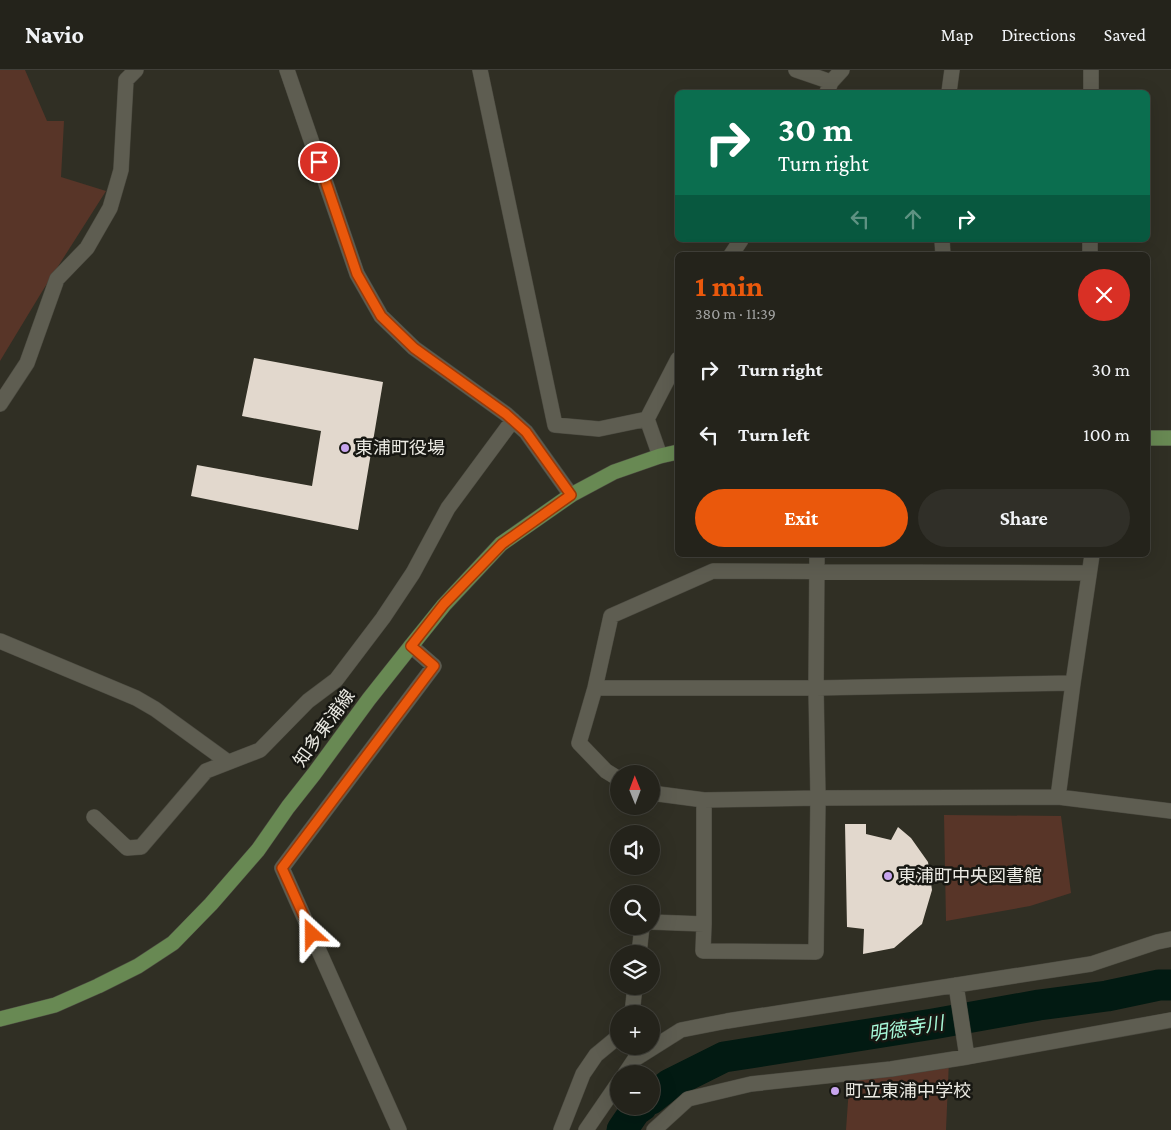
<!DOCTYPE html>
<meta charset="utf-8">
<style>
:root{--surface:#24231b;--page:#302f28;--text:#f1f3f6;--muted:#a3a4a3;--line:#41403a;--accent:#ea580c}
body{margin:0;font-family:"Crimson Pro","Noto Sans JP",serif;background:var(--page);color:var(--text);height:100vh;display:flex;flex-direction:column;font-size:19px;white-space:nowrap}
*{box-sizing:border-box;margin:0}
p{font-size:16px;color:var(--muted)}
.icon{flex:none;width:28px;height:28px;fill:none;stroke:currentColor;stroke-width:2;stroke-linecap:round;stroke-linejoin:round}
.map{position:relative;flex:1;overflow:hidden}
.drawer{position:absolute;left:675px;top:182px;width:475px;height:305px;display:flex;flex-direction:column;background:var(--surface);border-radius:8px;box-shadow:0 5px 20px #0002,0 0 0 1px var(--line)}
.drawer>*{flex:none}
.hud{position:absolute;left:675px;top:20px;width:475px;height:152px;border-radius:8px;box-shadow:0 5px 20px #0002,0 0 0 1px var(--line);background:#0b6e4f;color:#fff;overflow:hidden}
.needle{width:32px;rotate:359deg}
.tools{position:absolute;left:610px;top:695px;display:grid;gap:10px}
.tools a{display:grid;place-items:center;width:50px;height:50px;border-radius:50%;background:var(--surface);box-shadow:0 5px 20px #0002,0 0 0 1px var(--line);font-size:25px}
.pin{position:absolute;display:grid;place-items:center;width:42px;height:42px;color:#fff;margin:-21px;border:2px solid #fff;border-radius:50%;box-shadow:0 1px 5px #0007}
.me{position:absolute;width:55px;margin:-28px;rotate:336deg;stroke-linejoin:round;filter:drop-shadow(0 0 4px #0008)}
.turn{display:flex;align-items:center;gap:18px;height:105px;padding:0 20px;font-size:22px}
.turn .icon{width:65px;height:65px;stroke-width:2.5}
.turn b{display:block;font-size:35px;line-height:42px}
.lanes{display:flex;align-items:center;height:48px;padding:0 20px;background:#0003;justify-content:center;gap:25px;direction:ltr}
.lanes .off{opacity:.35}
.round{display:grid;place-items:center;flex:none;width:52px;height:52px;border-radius:26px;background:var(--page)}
.overview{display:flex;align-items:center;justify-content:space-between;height:85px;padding:0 20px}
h1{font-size:30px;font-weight:700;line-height:38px;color:var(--accent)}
.button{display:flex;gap:10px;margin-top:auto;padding:10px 20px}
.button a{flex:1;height:58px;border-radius:30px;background:var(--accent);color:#fff;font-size:20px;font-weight:700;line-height:58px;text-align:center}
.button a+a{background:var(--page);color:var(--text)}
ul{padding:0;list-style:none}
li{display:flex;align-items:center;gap:15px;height:65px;padding:0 20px}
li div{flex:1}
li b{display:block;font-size:19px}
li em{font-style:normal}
header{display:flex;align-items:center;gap:30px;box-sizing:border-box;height:70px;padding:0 25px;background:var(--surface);border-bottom:1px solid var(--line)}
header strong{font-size:24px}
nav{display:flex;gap:28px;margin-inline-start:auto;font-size:18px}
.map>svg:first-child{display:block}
.green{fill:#583528}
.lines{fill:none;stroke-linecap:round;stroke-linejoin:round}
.river{stroke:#021a12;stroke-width:31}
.building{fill:#e2d8cd}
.minor-casing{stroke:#4b4a40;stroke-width:16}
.primary-casing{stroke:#4b4a40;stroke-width:16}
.minor{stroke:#5e5d51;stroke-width:15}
.primary{stroke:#688953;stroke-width:15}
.route-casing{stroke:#983908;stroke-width:12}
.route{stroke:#ea580c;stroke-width:9}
.poi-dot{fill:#c8a5ee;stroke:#171712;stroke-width:2}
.labels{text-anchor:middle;stroke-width:5;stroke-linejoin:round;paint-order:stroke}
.poi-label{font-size:18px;fill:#ebeae3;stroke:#171712;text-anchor:start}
.street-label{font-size:18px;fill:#ebeae3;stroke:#171712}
.water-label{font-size:19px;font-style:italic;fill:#a7f8d8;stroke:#171712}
</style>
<header>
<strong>Navio</strong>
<nav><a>Map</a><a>Directions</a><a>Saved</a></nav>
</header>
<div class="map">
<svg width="1171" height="1060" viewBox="0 0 1171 1060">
<rect width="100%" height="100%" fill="#302f24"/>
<path class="green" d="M 0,0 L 25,0 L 47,51 L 64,51 L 61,107 L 106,121 L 43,220 L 0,291 Z
M 944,745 L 1061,746 L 1071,823 L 1030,836 L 946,851 Z
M 949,990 L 946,1060 L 846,1060 L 850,1003 Z"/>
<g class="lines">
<path class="river" d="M 651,1029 L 670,1014 L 724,987 L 933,954 L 1039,935 L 1107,926 L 1159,915 L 1171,915
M 622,1060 L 635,1041 L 642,1036"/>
</g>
<path class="building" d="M 254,288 L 383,312 L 358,460 L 191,426 L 197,395 L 312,416 L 321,361 L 242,346 Z
M 845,754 L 866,754 L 866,764 L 891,770 L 898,757 L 911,768 L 928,792 L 932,820 L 922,854 L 894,878 L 863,884 L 864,859 L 847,857 Z"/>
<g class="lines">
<g class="minor-casing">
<path id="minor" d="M 287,0 L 357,204 L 381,246 L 414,278 L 506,344 L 526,362 L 571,425
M 480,0 L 555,355 L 599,359 L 647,349
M 796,0 L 831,12
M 827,22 L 831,12 L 842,0
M 949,22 L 952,0
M 1091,22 L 1091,0
M 942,170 L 943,185
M 731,185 L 741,170
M 1090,185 L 1090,170
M 0,334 L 27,293 L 57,209 L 87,178 L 110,138 L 121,100 L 126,10 L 136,0
M 660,386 L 647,349 L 678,289
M 0,571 L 136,628 L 155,639 L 228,692
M 595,618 L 816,618 L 1073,613
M 619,709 L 606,701 L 579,673 L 595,618 L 611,546 L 713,501 L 1089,503
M 651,723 L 704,730 L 818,728 L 1058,727 L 1171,741
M 1058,727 L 1073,613 L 1092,485
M 704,730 L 704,854 L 703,881 L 816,882 L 818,728 L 816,618 L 817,485
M 94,747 L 127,778 L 141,777 L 206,701 L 260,680 L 308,631 L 336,610 L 383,548 L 413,503 L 448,438 L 513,350
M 651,852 L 704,854
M 639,884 L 642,856
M 956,915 L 967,987
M 632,944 L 635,916
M 625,1004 L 635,989 L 681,960 L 727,951 L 1091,894 L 1157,872 L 1171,869
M 399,1060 L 282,798 L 434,596 L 411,576
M 561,1060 L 583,1004 L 596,985 L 619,966
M 586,1060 L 619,1012
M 654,1060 L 688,1029 L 751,1014 L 891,999 L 967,987 L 1171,950"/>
</g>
<g class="primary-casing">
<path id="primary" d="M 1148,368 L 1171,368
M 0,949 L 55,935 L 98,916 L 138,896 L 173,873 L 211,834 L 258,780 L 288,737 L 314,704 L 369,629 L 411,576 L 444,535 L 501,474 L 571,425 L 614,402 L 660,386 L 678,382"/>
</g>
<use href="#minor" class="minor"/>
<use href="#primary" class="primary"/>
</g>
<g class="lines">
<g class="route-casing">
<path id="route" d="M 312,864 L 282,798 L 434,596 L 411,576 L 444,534 L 502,474 L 571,425 L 526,362 L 506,344 L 414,278 L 381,246 L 357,204 L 319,92"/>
</g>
<use href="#route" class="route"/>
</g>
<g class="poi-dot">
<circle cx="345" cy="378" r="5"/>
<circle cx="888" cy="806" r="5"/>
<circle cx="835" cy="1021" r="5"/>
</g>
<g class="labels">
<g class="poi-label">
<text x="355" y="384">東浦町役場</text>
<text x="898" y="812">東浦町中央図書館</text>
<text x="845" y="1027">町立東浦中学校</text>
</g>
<g class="street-label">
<text transform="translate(324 658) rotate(-54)" y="6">知多東浦線</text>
</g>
<g class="water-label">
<text transform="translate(906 958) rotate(-9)" y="7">明徳寺川</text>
</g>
</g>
</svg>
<div class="tools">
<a><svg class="needle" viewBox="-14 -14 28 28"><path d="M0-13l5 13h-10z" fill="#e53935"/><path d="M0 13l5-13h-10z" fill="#a3a4a3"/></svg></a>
<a><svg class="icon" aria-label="sound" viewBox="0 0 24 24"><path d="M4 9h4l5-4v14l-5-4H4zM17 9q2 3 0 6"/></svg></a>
<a><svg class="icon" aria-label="search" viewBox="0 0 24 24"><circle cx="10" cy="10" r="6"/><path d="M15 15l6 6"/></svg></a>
<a><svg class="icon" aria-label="layers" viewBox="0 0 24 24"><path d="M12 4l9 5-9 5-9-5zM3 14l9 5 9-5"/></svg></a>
<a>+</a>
<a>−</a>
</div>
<div class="pin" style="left:319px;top:92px;background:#d93025"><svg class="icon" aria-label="arrive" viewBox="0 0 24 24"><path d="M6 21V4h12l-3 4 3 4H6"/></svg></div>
<svg class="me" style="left:312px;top:864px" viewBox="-20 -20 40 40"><path d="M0-17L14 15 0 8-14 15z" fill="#ea580c" stroke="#fff" stroke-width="4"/></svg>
<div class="hud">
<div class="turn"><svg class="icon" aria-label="right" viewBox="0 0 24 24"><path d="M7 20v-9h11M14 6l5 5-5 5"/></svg><div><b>30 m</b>Turn right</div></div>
<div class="lanes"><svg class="icon off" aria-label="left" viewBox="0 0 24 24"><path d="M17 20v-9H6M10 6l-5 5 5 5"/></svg><svg class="icon off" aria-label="ahead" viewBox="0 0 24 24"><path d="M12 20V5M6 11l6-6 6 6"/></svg><svg class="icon" aria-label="right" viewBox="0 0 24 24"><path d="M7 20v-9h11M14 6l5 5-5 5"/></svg></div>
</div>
<section class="drawer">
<div class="overview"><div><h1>1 min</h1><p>380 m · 11:39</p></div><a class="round" style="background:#d93025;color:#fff"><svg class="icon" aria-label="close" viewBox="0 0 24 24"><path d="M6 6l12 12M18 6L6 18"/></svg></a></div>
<ul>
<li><svg class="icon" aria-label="right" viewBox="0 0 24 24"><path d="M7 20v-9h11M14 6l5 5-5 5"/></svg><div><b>Turn right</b></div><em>30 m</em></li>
<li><svg class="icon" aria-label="left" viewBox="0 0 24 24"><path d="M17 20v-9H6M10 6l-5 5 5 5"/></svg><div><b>Turn left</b></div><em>100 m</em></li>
</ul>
<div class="button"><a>Exit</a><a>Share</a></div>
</section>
</div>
